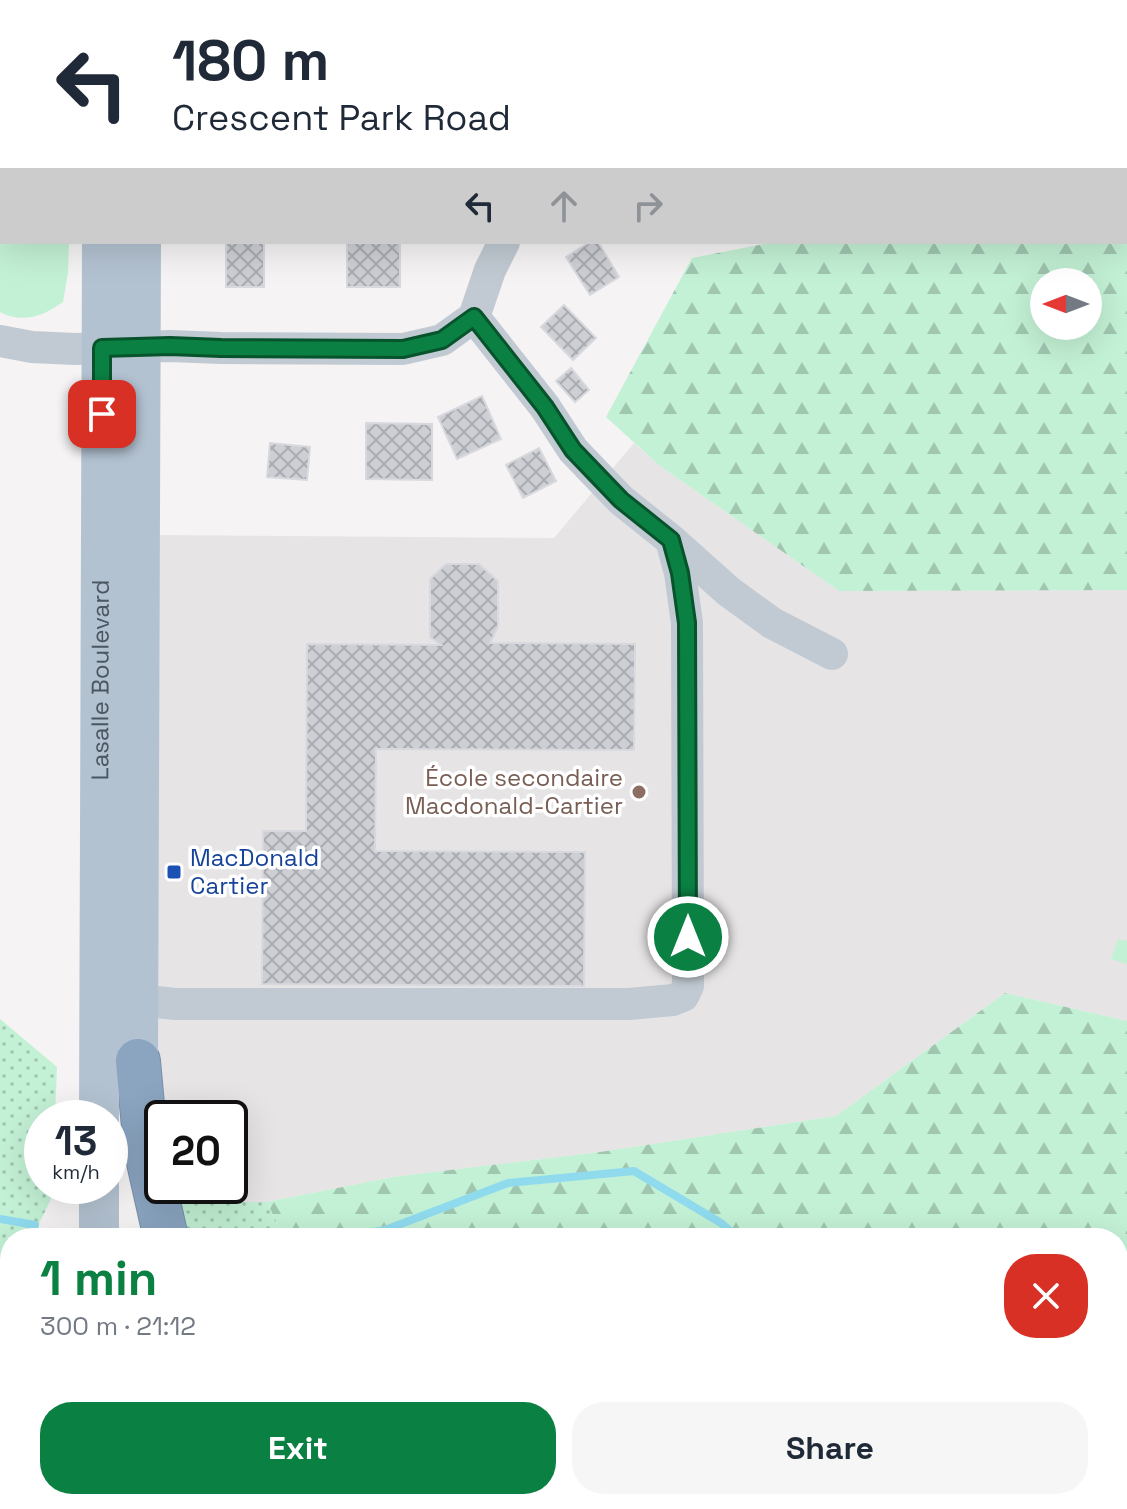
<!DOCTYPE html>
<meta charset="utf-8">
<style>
:root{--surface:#fff;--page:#f6f6f7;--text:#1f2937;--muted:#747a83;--accent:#0b8043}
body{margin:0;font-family:"Space Grotesk",sans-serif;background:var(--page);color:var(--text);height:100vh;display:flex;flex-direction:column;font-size:30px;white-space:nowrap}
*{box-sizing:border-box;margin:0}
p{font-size:26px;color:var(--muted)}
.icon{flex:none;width:44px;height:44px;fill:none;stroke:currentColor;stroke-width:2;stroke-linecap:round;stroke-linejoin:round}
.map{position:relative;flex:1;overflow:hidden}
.side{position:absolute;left:0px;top:1228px;width:1128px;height:282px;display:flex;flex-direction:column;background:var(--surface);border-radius:32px 32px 0 0;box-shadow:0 8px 32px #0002}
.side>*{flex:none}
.banner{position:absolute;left:0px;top:0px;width:1128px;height:244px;box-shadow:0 8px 32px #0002;background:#fff;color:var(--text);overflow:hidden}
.needle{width:52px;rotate:270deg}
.tools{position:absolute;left:1030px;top:268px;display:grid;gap:16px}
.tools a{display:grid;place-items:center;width:72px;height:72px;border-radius:50%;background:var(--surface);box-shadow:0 8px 32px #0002;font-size:40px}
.speed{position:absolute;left:24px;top:1100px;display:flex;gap:16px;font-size:40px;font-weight:700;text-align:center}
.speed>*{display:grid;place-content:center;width:104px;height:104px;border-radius:50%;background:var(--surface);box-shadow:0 8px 32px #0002;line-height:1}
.speed small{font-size:20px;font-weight:400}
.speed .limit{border:4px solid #111;border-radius:12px;background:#fff;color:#111}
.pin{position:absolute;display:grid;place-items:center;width:68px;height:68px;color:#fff;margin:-34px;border-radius:16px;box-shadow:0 4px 12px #0006}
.me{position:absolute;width:88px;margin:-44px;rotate:0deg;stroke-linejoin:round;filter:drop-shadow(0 0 6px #0008)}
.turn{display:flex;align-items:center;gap:28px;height:168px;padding:0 40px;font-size:36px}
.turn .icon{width:104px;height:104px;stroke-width:2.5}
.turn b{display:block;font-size:56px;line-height:68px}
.lanes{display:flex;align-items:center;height:76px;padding:0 40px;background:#0003;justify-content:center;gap:40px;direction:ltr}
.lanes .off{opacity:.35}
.round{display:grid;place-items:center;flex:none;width:84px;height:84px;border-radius:32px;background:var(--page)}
.head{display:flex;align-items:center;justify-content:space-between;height:136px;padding:0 40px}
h1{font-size:48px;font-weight:600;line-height:60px;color:var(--accent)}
.button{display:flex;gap:16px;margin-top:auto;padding:16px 40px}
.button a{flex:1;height:92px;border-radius:32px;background:var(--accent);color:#fff;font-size:32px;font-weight:600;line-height:92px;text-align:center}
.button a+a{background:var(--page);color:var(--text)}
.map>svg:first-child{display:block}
.education{fill:#e6e4e5}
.grass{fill:url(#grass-dots)}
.forest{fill:url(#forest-firs);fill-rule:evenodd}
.green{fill:#c3f1d5}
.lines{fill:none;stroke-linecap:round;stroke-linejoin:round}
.stream{stroke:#90daee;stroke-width:8}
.building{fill:url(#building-cross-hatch);stroke:#d7d9de;stroke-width:2}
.highway-casing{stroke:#7690ad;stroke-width:46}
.minor{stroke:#c1cad2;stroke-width:32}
.major{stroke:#b3c2d1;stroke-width:40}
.highway{stroke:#8ba5c1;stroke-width:44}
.route-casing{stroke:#07532c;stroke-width:20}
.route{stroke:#0b8043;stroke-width:14}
.education-dot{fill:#8d6e63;stroke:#fff;stroke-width:3}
.transit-dot{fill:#1a4fb4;stroke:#fff;stroke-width:3}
.labels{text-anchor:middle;stroke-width:7;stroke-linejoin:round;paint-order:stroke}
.street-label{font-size:24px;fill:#4a5661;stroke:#fff}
.education-label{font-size:24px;fill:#785e54;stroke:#fff;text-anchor:end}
.transit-label{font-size:24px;fill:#164399;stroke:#fff;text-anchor:start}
</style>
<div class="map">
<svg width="1127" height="1509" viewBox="0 0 1127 1509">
<defs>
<pattern id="grass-dots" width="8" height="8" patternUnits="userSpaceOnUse" patternTransform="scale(2)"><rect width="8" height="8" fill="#c3f1d5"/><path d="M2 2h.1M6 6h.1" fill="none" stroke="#a0c6b0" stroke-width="1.8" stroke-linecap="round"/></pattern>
<pattern id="forest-firs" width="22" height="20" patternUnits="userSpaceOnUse" patternTransform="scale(2)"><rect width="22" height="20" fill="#c3f1d5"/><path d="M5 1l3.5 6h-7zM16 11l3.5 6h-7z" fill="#a0c6b0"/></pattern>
<pattern id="building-cross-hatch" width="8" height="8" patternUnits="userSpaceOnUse" patternTransform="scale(2)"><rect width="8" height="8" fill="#cdcfd5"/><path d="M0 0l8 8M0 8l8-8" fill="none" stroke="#a8abb0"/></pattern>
</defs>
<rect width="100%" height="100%" fill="#f5f3f3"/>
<path class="education" d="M 634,443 L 660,466 L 839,591 L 1127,590 L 1127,1021 L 1005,993 L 836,1116 L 600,1152 L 393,1177 L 267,1202 L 179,1202 L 177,1186 L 230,1186 L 230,1118 L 164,1118 L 155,1067 L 153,535 L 554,538 Z"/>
<path class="grass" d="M 0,1019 L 57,1067 L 55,1118 L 42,1118 L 42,1186 L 52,1186 L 51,1199 L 32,1238 L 10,1238 L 10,1266 L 0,1276 Z
M 179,1202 L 267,1202 L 284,1238 L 190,1238 Z
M 275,1500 L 1105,1500 L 1122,1509 L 279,1509 Z"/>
<path class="forest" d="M 1127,116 L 1127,590 L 839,591 L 660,466 L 606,417 L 692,258 L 774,242 L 1126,242 ZM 1044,282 L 1088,282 L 1088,326 L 1044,326 Z
M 1005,993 L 1127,1021 L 1127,1509 L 1122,1509 L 1105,1500 L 1118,1500 L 1118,1238 L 284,1238 L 267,1202 L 393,1177 L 600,1152 L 836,1116 Z"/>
<path class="green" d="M 0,0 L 74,0 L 74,2 L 2,2 L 2,242 L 69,242 L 68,273 L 63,302 C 44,316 22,324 0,312 Z
M 1118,939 L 1127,941 L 1127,964 L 1111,959 Z"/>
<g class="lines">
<path class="stream" d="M 0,1219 L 35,1225
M 337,1238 L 385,1230 L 508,1183 L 634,1171 L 721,1223 L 738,1238
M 988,1500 L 1008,1509"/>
</g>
<path class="building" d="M 226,0 L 263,0 L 263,2 L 226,2 Z
M 226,242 L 264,242 L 264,287 L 226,287 Z
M 347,242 L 400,242 L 400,287 L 347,287 Z
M 590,242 L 598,242 L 619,277 L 590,295 L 566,257 Z
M 564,305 L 596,338 L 573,360 L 541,327 Z
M 571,368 L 589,390 L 575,402 L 556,381 Z
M 482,396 L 501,439 L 457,459 L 438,417 Z
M 366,423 L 432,424 L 432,480 L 366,479 Z
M 270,443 L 310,447 L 307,480 L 267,477 Z
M 539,448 L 556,481 L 523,498 L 506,465 Z
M 446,564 L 479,564 L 498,581 L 498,627 L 490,643 L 635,644 L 634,750 L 376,749 L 375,851 L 585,852 L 584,986 L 262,984 L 263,831 L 306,831 L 307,644 L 441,645 L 430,637 L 430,579 Z"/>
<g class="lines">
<g class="highway-casing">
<path id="highway" d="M 138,1061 L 146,1149 L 166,1238
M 242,1500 L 245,1509
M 72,1509 L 74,1500"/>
</g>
<path class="minor" d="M 1020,2 L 1023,0
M 0,341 L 32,347 L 75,349 L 170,346 L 221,348 L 403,349 L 442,340 L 474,317 L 490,270 L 504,242
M 671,540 L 728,591 L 772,623 L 832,654
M 137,1000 L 175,1004 L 629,1004 L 673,1000 L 683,996 L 688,986 L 688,968 L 687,623 L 680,573 L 671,540 L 621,500 L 573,450 L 545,407 L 474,317"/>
<g class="major">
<path d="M 141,0 L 141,2"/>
<path d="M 104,2 L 104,0"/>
<path d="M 138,1061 L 141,242"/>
<path id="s1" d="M 99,1118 L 102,242"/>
<path d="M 99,1238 L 99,1186"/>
</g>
<use href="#highway" class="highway"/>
</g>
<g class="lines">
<g class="route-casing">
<path id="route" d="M 102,414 L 102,348 L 170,346 L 221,348 L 403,349 L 442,340 L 474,317 L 545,407 L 573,450 L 621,500 L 671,540 L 680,573 L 687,623 L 688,937"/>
</g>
<use href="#route" class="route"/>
</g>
<circle class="education-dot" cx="639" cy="792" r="8"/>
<rect class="transit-dot" x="166" y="864" width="16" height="16" rx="4"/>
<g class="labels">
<g class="street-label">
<text dy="8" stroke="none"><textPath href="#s1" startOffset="438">Lasalle Boulevard</textPath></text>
</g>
<g class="education-label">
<text x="623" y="786">École secondaire<tspan x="623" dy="28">Macdonald-Cartier</tspan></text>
</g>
<g class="transit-label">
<text x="190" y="866">MacDonald<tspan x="190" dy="28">Cartier</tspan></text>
</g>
</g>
</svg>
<div class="tools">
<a><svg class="needle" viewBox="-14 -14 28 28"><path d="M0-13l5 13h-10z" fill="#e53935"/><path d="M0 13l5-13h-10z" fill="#747a83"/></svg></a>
</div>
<div class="speed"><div>13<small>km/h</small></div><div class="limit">20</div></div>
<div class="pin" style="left:102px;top:414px;background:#d93025"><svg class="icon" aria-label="arrive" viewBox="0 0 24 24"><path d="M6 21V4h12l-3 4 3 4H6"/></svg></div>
<svg class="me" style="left:688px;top:937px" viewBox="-20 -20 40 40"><circle r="17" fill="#0b8043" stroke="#fff" stroke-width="3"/><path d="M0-11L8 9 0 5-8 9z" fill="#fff"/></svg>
<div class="banner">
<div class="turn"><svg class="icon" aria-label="left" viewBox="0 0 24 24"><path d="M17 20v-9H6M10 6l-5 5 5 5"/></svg><div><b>180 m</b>Crescent Park Road</div></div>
<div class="lanes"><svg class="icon" aria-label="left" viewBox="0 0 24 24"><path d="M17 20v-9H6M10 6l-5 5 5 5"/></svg><svg class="icon off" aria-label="ahead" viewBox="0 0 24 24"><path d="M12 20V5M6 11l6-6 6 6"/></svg><svg class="icon off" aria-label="right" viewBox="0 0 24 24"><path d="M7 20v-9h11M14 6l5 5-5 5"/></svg></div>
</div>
<section class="side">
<div class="head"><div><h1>1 min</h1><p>300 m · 21:12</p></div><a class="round" style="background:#d93025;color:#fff"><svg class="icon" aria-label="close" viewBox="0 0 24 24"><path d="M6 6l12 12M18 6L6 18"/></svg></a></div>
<div class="button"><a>Exit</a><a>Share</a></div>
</section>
</div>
